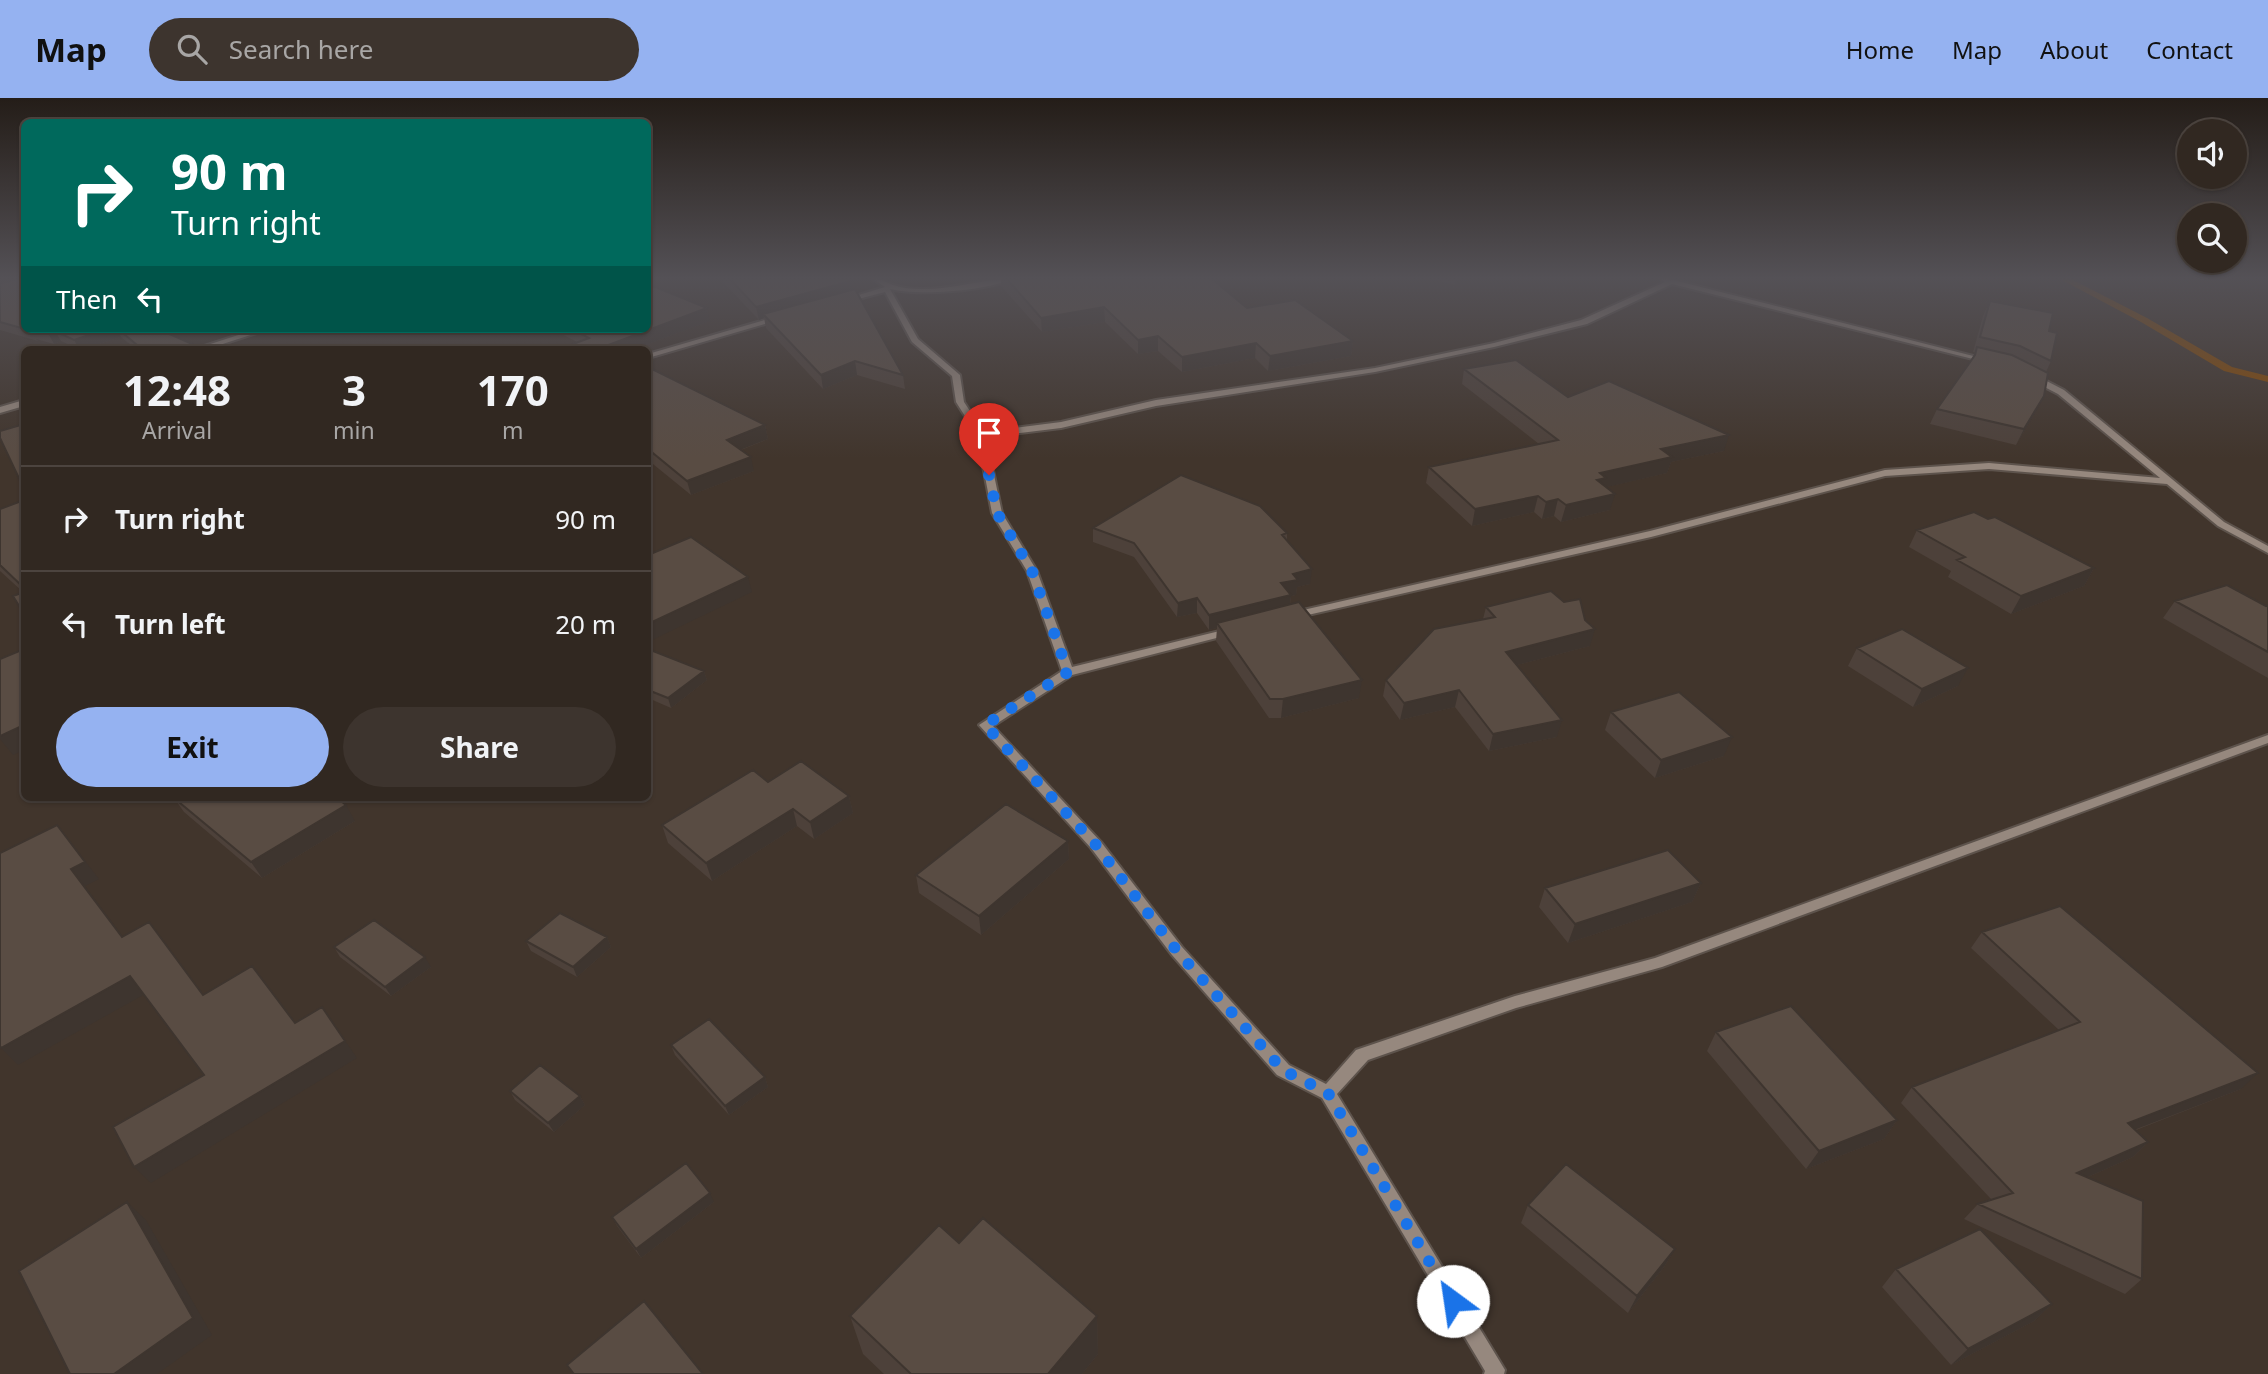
<!DOCTYPE html>
<style>
:root{--surface:#312821;--page:#3d342e;--text:#f1f3f6;--muted:#a8a6a5;--line:#4c443f;--accent:#95b2f1}
body{margin:0;font-family:"Noto Sans",sans-serif;background:var(--page);color:var(--text);height:100vh;display:flex;flex-direction:column;font-size:26px;white-space:nowrap}
*{box-sizing:border-box;margin:0}
p{font-size:23px;color:var(--muted)}
.icon{flex:none;width:38px;height:38px;fill:none;stroke:currentColor;stroke-width:2;stroke-linecap:round;stroke-linejoin:round}
.map{position:relative;flex:1;overflow:hidden}
.side{position:absolute;left:21px;top:248px;width:630px;height:455px;display:flex;flex-direction:column;background:var(--surface);border-radius:10px;box-shadow:0 2px 5px #0004,0 0 0 2px var(--line)}
.side>*{flex:none}
.banner{position:absolute;left:21px;top:21px;width:630px;height:214px;border-radius:10px;box-shadow:0 2px 5px #0004,0 0 0 2px var(--line);background:#00695c;color:#fff;overflow:hidden}
.fabs{position:absolute;left:2177px;top:21px;display:grid;gap:14px}
.fabs a{display:grid;place-items:center;width:70px;height:70px;border-radius:50%;background:var(--surface);box-shadow:0 2px 5px #0004,0 0 0 2px var(--line);font-size:35px}
.pin{position:absolute;display:grid;place-items:center;width:60px;height:60px;color:#fff;margin:-72px -30px;border-radius:50% 50% 50% 0;rotate:-45deg;box-shadow:0 0 7px #0007}
.pin .icon{rotate:45deg}
.me{position:absolute;width:77px;margin:-38px;rotate:329deg;stroke-linejoin:round;filter:drop-shadow(0 0 5px #0008)}
.turn{display:flex;align-items:center;gap:24px;height:147px;padding:0 35px;font-size:32px}
.turn .icon{width:91px;height:91px;stroke-width:2.5}
.turn b{display:block;font-size:49px;line-height:60px}
.then{display:flex;align-items:center;height:66px;padding:0 35px;background:#0003;gap:14px;font-size:26px}
.eta{display:flex;justify-content:space-evenly;align-items:center;height:119px;text-align:center}
.eta b{font-size:42px;font-weight:700;line-height:49px}
.primary-button{display:flex;gap:14px;margin-top:auto;padding:14px 35px}
.primary-button a{flex:1;height:80px;border-radius:42px;background:var(--accent);color:#111;font-size:28px;font-weight:700;line-height:80px;text-align:center}
.primary-button a+a{background:var(--page);color:var(--text)}
ul{padding:0;list-style:none}
li{display:flex;align-items:center;gap:21px;height:105px;padding:0 35px;border-top:2px solid var(--line)}
li div{flex:1}
li b{display:block;font-size:26px}
li em{font-style:normal}
header{display:flex;align-items:center;gap:42px;box-sizing:border-box;height:98px;padding:0 35px;background:var(--accent);color:#111}
header strong{font-size:33px}
nav{display:flex;gap:38px;margin-inline-start:auto;font-size:24px}
.search{width:490px;height:63px;background:var(--page);display:flex;align-items:center;gap:18px;box-sizing:border-box;padding:0 24px;border-radius:38px;color:var(--muted);font-size:26px}
.map>svg:first-child{display:block}
.lines{fill:none;stroke-linecap:round;stroke-linejoin:round}
.stream{fill:#884902;fill-rule:evenodd}
.minor-casing{stroke:#5d534c;stroke-width:4}
.minor{fill:#96887e;fill-rule:evenodd}
.wall{fill:#4d413a}
.shaded-wall{fill:#3e352f}
.building{fill:#594c43;stroke:#3e352f;stroke-width:2}
.route{stroke:#1a73e8;stroke-width:12;stroke-dasharray:0 21.6}
</style>
<header>
<strong>Map</strong>
<div class="search"><svg class="icon" aria-label="search" viewBox="0 0 24 24"><circle cx="10" cy="10" r="6"/><path d="M15 15l6 6"/></svg>Search here</div>
<nav><a>Home</a><a>Map</a><a>About</a><a>Contact</a></nav>
</header>
<div class="map">
<svg width="2268" height="1276" viewBox="0 0 2268 1276">
<rect width="100%" height="100%" fill="#41352c"/>
<g class="lines">
<path class="stream" d="M 2060,181 L 2071,181 L 2147,220 L 2232,269 L 2268,278 L 2268,284 L 2224,273 L 2141,224 Z"/>
<g class="minor-casing">
<path id="minor" d="M 873,181 C 881,181 885,184 893,187 C 902,190 911,191 920,191 C 951,192 981,181 1012,181 C 985,193 920,198 890,191 L 918,241 L 960,277 L 964,304 L 984,334 L 1061,324 L 1156,302 L 1375,270 L 1494,245 L 1581,222 L 1665,184 L 1661,181 L 1669,181 L 1993,263 L 1989,265 L 1672,186 L 1587,226 L 1494,249 L 1375,274 L 1156,308 L 1061,330 L 986,339 L 1002,415 L 1037,473 L 1072,569 L 1232,530 L 1238,533 L 1236,535 L 1072,577 L 993,628 L 1101,744 L 1182,849 L 1289,967 L 1326,986 L 1356,952 L 1515,898 L 1655,860 L 2268,637 L 2268,645 L 1662,869 L 1516,910 L 1368,962 L 1337,996 L 1505,1272 L 1504,1276 L 1484,1276 L 1485,1273 L 1322,1000 L 1277,977 L 1172,857 L 1091,750 L 979,627 L 1062,573 L 1027,473 L 992,415 L 977,337 L 956,304 L 952,278 L 912,244 L 885,194 L 843,205 L 839,203 L 885,189 Z
M 775,219 L 782,221 L 648,260 L 648,256 Z
M 257,231 L 269,231 L 204,252 L 192,252 Z
M 2029,277 L 2035,277 L 2064,292 L 2224,424 L 2268,448 L 2268,455 L 2218,428 L 2167,386 L 1989,371 L 1885,378 L 1651,439 L 1290,521 L 1285,518 L 1290,515 L 1650,433 L 1885,372 L 1989,365 L 2160,380 L 2058,296 L 2029,281 Z
M 24,302 L 24,308 L 0,315 L 0,309 Z"/>
</g>
<use href="#minor" class="minor"/>
</g>
<path class="wall" d="M 0,181 L 24,231 L 158,231 L 206,252 L 137,252 L 121,239 L 80,252 L 61,243 L 54,246 L 36,241 L 38,243 L 0,232 Z
M 722,181 L 850,181 L 852,192 L 903,277 L 905,291 L 857,277 L 823,291 L 766,230 L 764,220 L 759,222 L 723,184 Z
M 1001,181 L 1247,210 L 1353,243 L 1351,258 L 1268,273 L 1255,260 L 1182,274 L 1158,253 L 1138,256 L 1105,224 L 1042,234 L 1001,188 Z
M 1430,181 L 1456,181 L 1455,187 Z
M 1990,203 L 2049,233 L 2051,263 L 2046,274 L 2036,313 L 2016,347 L 1930,326 L 1937,311 L 1970,264 L 1975,254 L 1973,254 L 1983,218 Z
M 710,223 L 632,252 L 557,252 L 577,244 L 552,231 L 648,231 Z
M 648,269 L 765,327 L 768,341 L 741,352 L 754,373 L 691,397 L 648,362 Z
M 1464,271 L 1568,299 L 1724,353 L 1671,364 L 1667,375 L 1606,389 L 1610,412 L 1561,424 L 1554,418 L 1542,421 L 1534,414 L 1472,428 L 1426,385 L 1429,369 L 1539,346 L 1462,286 Z
M 24,402 L 24,516 L 23,494 L 0,473 L 0,411 Z
M 1988,421 L 2094,470 L 2084,488 L 2011,516 L 1948,479 L 1951,473 L 1909,449 L 1917,432 Z
M 1093,430 L 1287,435 L 1287,442 L 1310,486 L 1297,489 L 1296,497 L 1291,498 L 1290,507 L 1359,600 L 1281,620 L 1269,620 L 1216,543 L 1217,530 L 1209,532 L 1197,515 L 1177,519 L 1134,459 L 1093,444 Z
M 2175,503 L 2268,507 L 2268,580 L 2163,520 Z
M 1486,509 L 1590,548 L 1517,567 L 1557,639 L 1489,653 L 1455,609 L 1400,622 L 1383,598 L 1386,582 L 1483,521 Z
M 1857,550 L 1958,588 L 1913,609 L 1848,568 Z
M 648,551 L 704,573 L 707,582 L 671,610 L 648,600 Z
M 1611,614 L 1724,658 L 1655,680 L 1605,632 Z
M 768,684 L 849,698 L 853,715 L 814,741 L 797,728 L 712,783 L 668,745 L 662,727 Z
M 174,700 L 355,723 L 262,780 L 184,714 Z
M 1068,743 L 1069,761 L 981,837 L 919,795 L 916,777 Z
M 1701,785 L 1692,804 L 1568,845 L 1539,809 L 1545,790 Z
M 1982,834 L 2241,991 L 2136,1032 L 2148,1044 L 2133,1059 L 2088,1079 L 2142,1181 L 2125,1196 L 1964,1121 L 1978,1106 L 1991,1101 L 1901,1005 L 1912,989 L 2059,932 L 1971,850 Z
M 607,839 L 611,849 L 577,879 L 531,853 L 526,843 Z
M 334,849 L 431,869 L 391,898 L 340,859 Z
M 1716,934 L 1897,1022 L 1884,1041 L 1806,1071 L 1707,953 Z
M 671,947 L 765,979 L 768,989 L 729,1017 L 675,957 Z
M 510,993 L 580,998 L 585,1007 L 554,1034 L 515,1002 Z
M 714,1104 L 641,1160 L 617,1128 L 612,1119 Z
M 1528,1107 L 1675,1151 L 1664,1169 L 1628,1215 L 1521,1125 Z
M 959,1145 L 1097,1218 L 1098,1256 L 1082,1276 L 884,1276 L 863,1256 L 850,1218 Z
M 1896,1171 L 2052,1206 L 2034,1223 L 1951,1267 L 1882,1189 Z"/>
<path class="shaded-wall" d="M 851,183 L 853,195 L 763,216 L 764,220 L 759,222 L 756,209 Z
M 1104,209 L 1105,224 L 1042,234 L 1041,220 Z
M 707,210 L 710,223 L 632,252 L 607,252 L 606,248 Z
M 107,231 L 117,231 L 121,239 L 80,252 L 74,242 Z
M 55,233 L 61,243 L 54,246 L 48,235 Z
M 1158,238 L 1158,253 L 1138,256 L 1138,242 Z
M 1353,243 L 1351,258 L 1268,273 L 1270,258 Z
M 1256,245 L 1255,260 L 1182,274 L 1182,259 Z
M 855,263 L 857,277 L 823,291 L 821,277 Z
M 2044,298 L 2036,313 L 2016,347 L 2024,331 Z
M 765,327 L 768,341 L 730,356 L 727,342 Z
M 1729,337 L 1724,353 L 1671,364 L 1667,375 L 1603,390 L 1592,398 L 1600,375 L 1661,351 Z
M 751,359 L 754,373 L 691,397 L 687,383 Z
M 1615,396 L 1610,412 L 1561,424 L 1566,407 Z
M 1538,398 L 1534,414 L 1472,428 L 1475,411 Z
M 1558,401 L 1554,418 L 1542,421 L 1546,404 Z
M 2094,470 L 2084,488 L 2011,516 L 2021,498 Z
M 1312,471 L 1310,486 L 1297,489 L 1296,497 L 1291,498 L 1289,512 L 1217,525 L 1217,530 L 1209,532 L 1209,517 L 1281,485 L 1293,476 Z
M 748,479 L 752,494 L 648,544 L 648,526 Z
M 1197,500 L 1197,515 L 1177,519 L 1178,505 Z
M 1595,531 L 1590,548 L 1502,571 L 1506,554 Z
M 1968,570 L 1958,588 L 1913,609 L 1922,591 Z
M 704,573 L 707,582 L 671,610 L 668,600 Z
M 1362,582 L 1359,600 L 1281,620 L 1283,601 Z
M 1459,592 L 1455,609 L 1400,622 L 1404,605 Z
M 1562,622 L 1557,639 L 1489,653 L 1493,636 Z
M 24,627 L 24,652 L 13,657 L 0,641 L 0,638 Z
M 1732,639 L 1724,658 L 1655,680 L 1661,662 Z
M 849,698 L 853,715 L 814,741 L 810,724 Z
M 346,707 L 355,723 L 262,780 L 251,764 Z
M 793,711 L 797,728 L 712,783 L 706,765 Z
M 57,727 L 99,781 L 85,788 L 136,856 L 71,771 Z
M 1068,743 L 1069,761 L 981,837 L 979,818 Z
M 1701,785 L 1692,804 L 1568,845 L 1575,826 Z
M 149,824 L 163,842 L 216,914 L 203,897 Z
M 607,839 L 611,849 L 577,879 L 573,869 Z
M 425,859 L 431,869 L 391,898 L 385,889 Z
M 130,878 L 145,896 L 18,967 L 1,950 L 0,950 L 0,940 Z
M 322,909 L 357,960 L 151,1085 L 134,1069 Z
M 2258,975 L 2241,991 L 2113,1040 L 2128,1025 Z
M 765,979 L 768,989 L 729,1017 L 725,1008 Z
M 580,998 L 585,1007 L 554,1034 L 548,1025 Z
M 1897,1022 L 1884,1041 L 1806,1071 L 1819,1053 Z
M 2148,1044 L 2133,1059 L 2063,1090 L 2077,1075 Z
M 710,1095 L 714,1104 L 641,1160 L 636,1151 Z
M 127,1104 L 146,1122 L 212,1237 L 157,1276 L 114,1276 Z
M 1675,1151 L 1664,1169 L 1628,1215 L 1637,1198 Z
M 2052,1206 L 2034,1223 L 1951,1267 L 1968,1251 Z
M 1097,1218 L 1098,1256 L 1082,1276 L 1048,1276 Z"/>
<path class="building" d="M 0,181 L 2,185 L 16,181 L 24,181 L 24,231 L 30,231 L 32,233 L 0,224 Z
M 730,181 L 850,181 L 851,183 L 756,209 Z
M 1007,181 L 1212,181 L 1247,210 L 1295,202 L 1353,243 L 1270,258 L 1256,245 L 1182,259 L 1158,238 L 1138,242 L 1104,209 L 1041,220 Z
M 648,186 L 707,210 L 606,248 L 614,252 L 557,252 L 589,240 L 572,231 L 648,231 Z
M 855,191 L 903,277 L 855,263 L 821,277 L 763,216 Z
M 1990,203 L 2053,215 L 2049,233 L 2057,235 L 2051,263 L 2020,248 L 1980,239 Z
M 31,231 L 107,231 L 74,242 L 55,233 L 48,235 Z
M 118,231 L 158,231 L 206,252 L 143,252 Z
M 1977,249 L 2012,257 L 2048,275 L 2044,298 L 2024,331 L 1937,311 L 1975,257 Z
M 1516,262 L 1568,299 L 1609,283 L 1729,337 L 1661,351 L 1672,359 L 1600,375 L 1606,380 L 1597,382 L 1615,396 L 1566,407 L 1558,401 L 1546,404 L 1538,398 L 1475,411 L 1429,369 L 1558,342 L 1464,271 Z
M 648,269 L 765,327 L 727,342 L 751,359 L 687,383 L 648,351 Z
M 24,326 L 24,391 L 0,340 L 0,333 Z
M 1181,377 L 1260,408 L 1287,435 L 1282,437 L 1312,471 L 1293,476 L 1298,482 L 1281,485 L 1291,497 L 1209,517 L 1197,500 L 1178,505 L 1134,445 L 1093,430 Z
M 24,402 L 24,490 L 0,467 L 0,411 Z
M 1974,414 L 1988,421 L 1995,419 L 2094,470 L 2021,498 L 1957,462 L 1965,459 L 1917,432 Z
M 691,439 L 748,479 L 648,526 L 648,457 Z
M 2227,487 L 2266,508 L 2268,507 L 2268,554 L 2175,503 Z
M 1551,493 L 1564,504 L 1580,501 L 1585,522 L 1595,531 L 1506,554 L 1562,622 L 1493,636 L 1459,592 L 1404,605 L 1386,582 L 1434,531 L 1495,519 L 1486,509 Z
M 24,494 L 24,516 L 13,498 Z
M 1299,504 L 1362,582 L 1283,601 L 1270,601 L 1217,525 Z
M 1902,531 L 1968,570 L 1922,591 L 1857,550 Z
M 24,551 L 24,627 L 0,638 L 0,561 Z
M 648,551 L 704,573 L 668,600 L 648,592 Z
M 1679,594 L 1732,639 L 1661,662 L 1611,614 Z
M 801,663 L 849,698 L 810,724 L 793,711 L 706,765 L 662,727 L 753,672 L 768,684 Z
M 174,700 L 337,700 L 346,707 L 251,764 Z
M 1006,706 L 1068,743 L 979,818 L 916,777 Z
M 57,727 L 85,764 L 71,771 L 122,839 L 149,824 L 203,897 L 252,868 L 295,925 L 322,909 L 345,943 L 134,1069 L 113,1029 L 204,977 L 130,878 L 1,950 L 0,948 L 0,755 Z
M 1668,752 L 1701,785 L 1575,826 L 1545,790 Z
M 2060,808 L 2258,975 L 2128,1025 L 2148,1044 L 2077,1075 L 2143,1103 L 2142,1181 L 1978,1106 L 2013,1095 L 1912,989 L 2080,924 L 1982,834 Z
M 560,815 L 607,839 L 573,869 L 526,843 Z
M 374,822 L 425,859 L 385,889 L 334,849 Z
M 1791,908 L 1897,1022 L 1819,1053 L 1716,934 Z
M 709,921 L 765,979 L 725,1008 L 671,947 Z
M 540,967 L 580,998 L 548,1025 L 510,993 Z
M 686,1065 L 710,1095 L 636,1151 L 612,1119 Z
M 1566,1066 L 1675,1151 L 1637,1198 L 1528,1107 Z
M 127,1104 L 193,1220 L 114,1276 L 70,1276 L 19,1173 Z
M 983,1120 L 1097,1218 L 1048,1276 L 911,1276 L 850,1218 L 939,1127 L 959,1145 Z
M 1980,1131 L 2052,1206 L 1968,1251 L 1896,1171 Z
M 644,1203 L 703,1276 L 574,1276 L 567,1267 Z"/>
<linearGradient id="sky" x2="0" y2="1"><stop stop-color="#241d18"/><stop offset="0.5" stop-color="#545156"/><stop offset="1" stop-color="#545156" stop-opacity="0"/></linearGradient>
<rect width="2268" height="360" fill="url(#sky)"/>
<g class="lines">
<path class="route" d="M 989,377 L 997,415 L 1032,473 L 1068,574 L 985,627 L 1096,747 L 1177,853 L 1283,972 L 1328,995 L 1453,1203"/>
</g>
</svg>
<div class="fabs">
<a><svg class="icon" aria-label="sound" viewBox="0 0 24 24"><path d="M4 9h4l5-4v14l-5-4H4zM17 9q2 3 0 6"/></svg></a>
<a><svg class="icon" aria-label="search" viewBox="0 0 24 24"><circle cx="10" cy="10" r="6"/><path d="M15 15l6 6"/></svg></a>
</div>
<div class="pin" style="left:989px;top:377px;background:#d93025"><svg class="icon" aria-label="arrive" viewBox="0 0 24 24"><path d="M6 21V4h12l-3 4 3 4H6"/></svg></div>
<svg class="me" style="left:1453px;top:1203px" viewBox="-20 -20 40 40"><circle r="19" fill="#fff"/><path d="M0-13L10 11 0 6-10 11z" fill="#1a73e8"/></svg>
<div class="banner">
<div class="turn"><svg class="icon" aria-label="right" viewBox="0 0 24 24"><path d="M7 20v-9h11M14 6l5 5-5 5"/></svg><div><b>90 m</b>Turn right</div></div>
<div class="then">Then<svg class="icon" aria-label="left" viewBox="0 0 24 24"><path d="M17 20v-9H6M10 6l-5 5 5 5"/></svg></div>
</div>
<section class="side">
<div class="eta">
<div><b>12:48</b><p>Arrival</p></div>
<div><b>3</b><p>min</p></div>
<div><b>170</b><p>m</p></div>
</div>
<ul>
<li><svg class="icon" aria-label="right" viewBox="0 0 24 24"><path d="M7 20v-9h11M14 6l5 5-5 5"/></svg><div><b>Turn right</b></div><em>90 m</em></li>
<li><svg class="icon" aria-label="left" viewBox="0 0 24 24"><path d="M17 20v-9H6M10 6l-5 5 5 5"/></svg><div><b>Turn left</b></div><em>20 m</em></li>
</ul>
<div class="primary-button"><a>Exit</a><a>Share</a></div>
</section>
</div>
